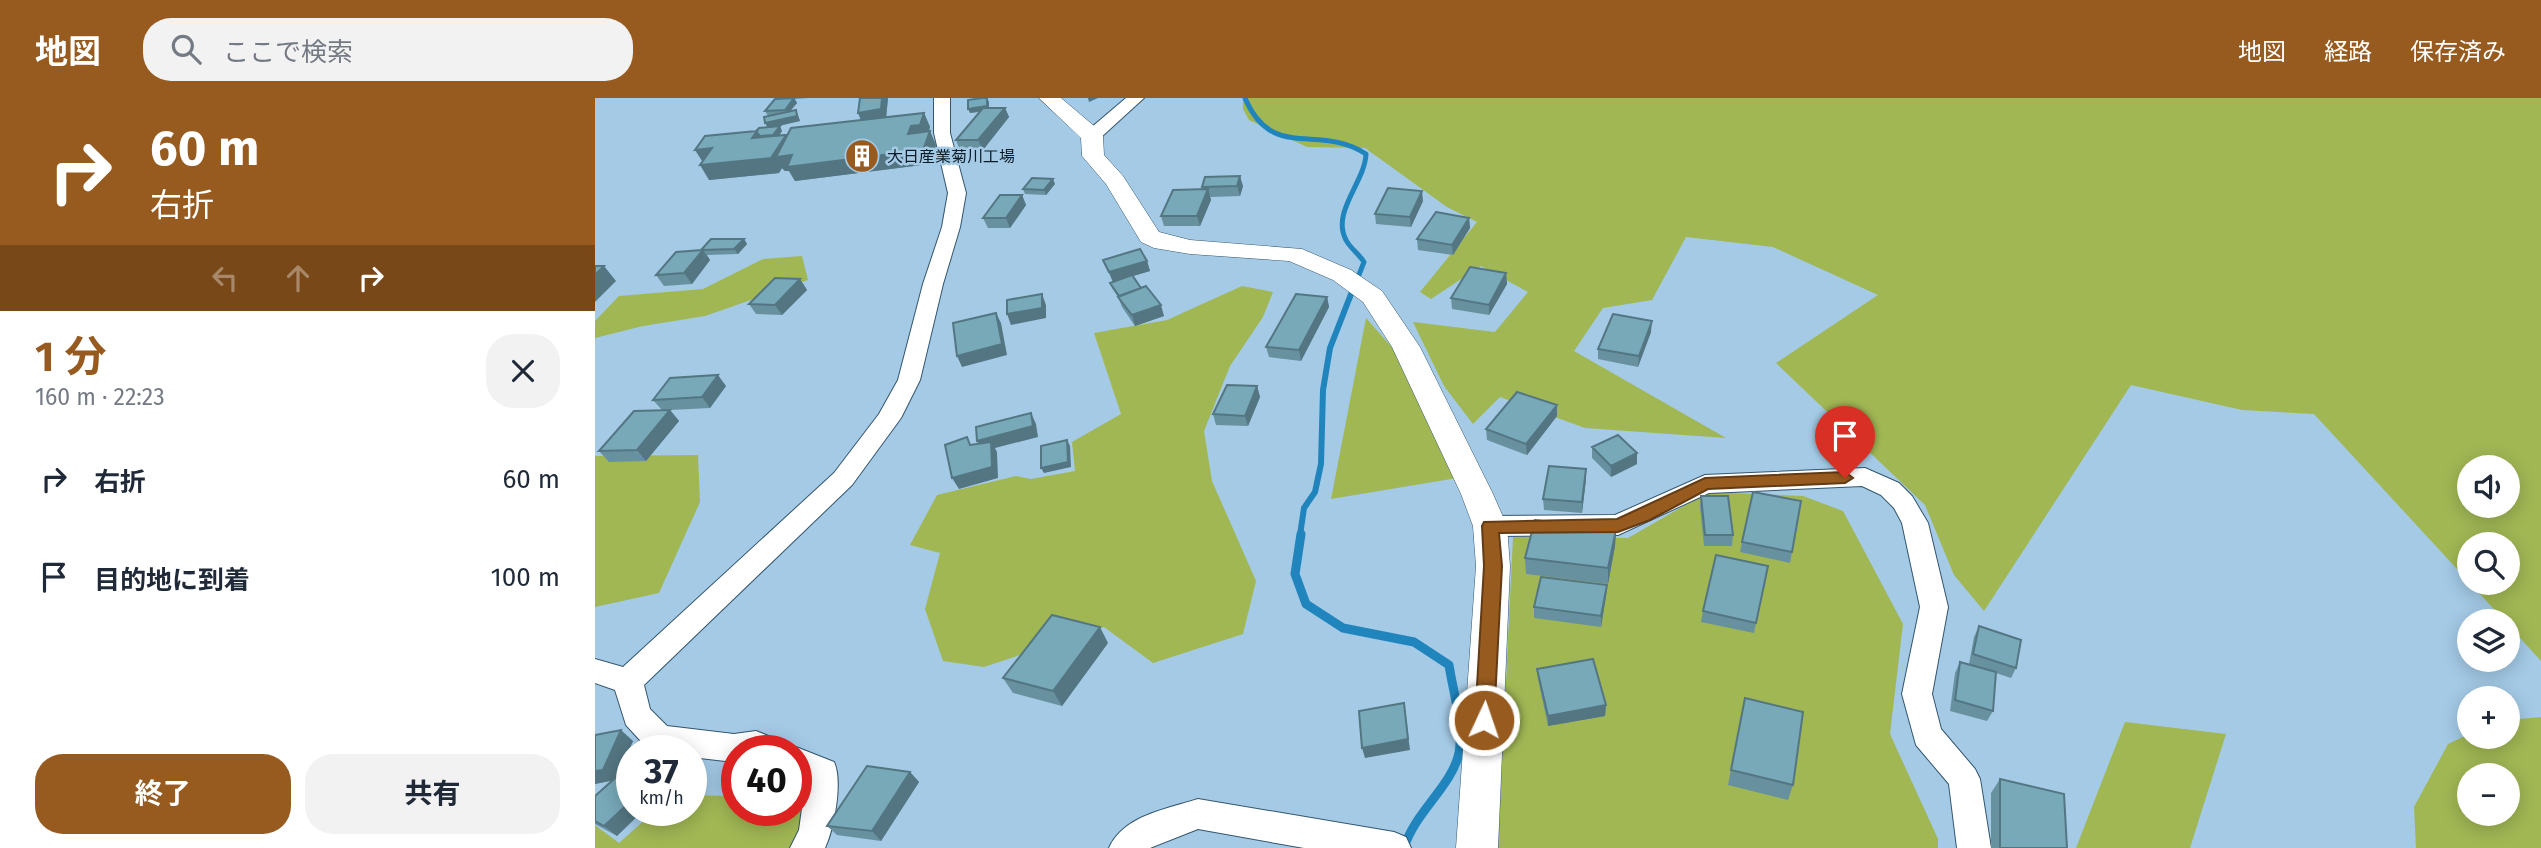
<!DOCTYPE html>
<html lang="ja">
<meta charset="utf-8">
<style>
:root{--surface:#fff;--page:#f2f2f3;--text:#1f2937;--muted:#747a83;--accent:#985b1f}
body{margin:0;font-family:"Fira Sans","Noto Sans JP",sans-serif;background:var(--page);color:var(--text);height:100vh;display:flex;flex-direction:column;font-size:26px;white-space:nowrap}
*{box-sizing:border-box;margin:0}
p{font-size:23px;color:var(--muted)}
.icon{flex:none;width:38px;height:38px;fill:none;stroke:currentColor;stroke-width:2;stroke-linecap:round;stroke-linejoin:round}
.map{position:relative;flex:1;overflow:hidden}
.drawer{display:flex;flex-direction:column;background:var(--surface);width:595px}
.drawer>*{flex:none}
.guide{background:#985b1f;color:#fff;overflow:hidden}
.buttons{position:absolute;left:1862px;top:357px;display:grid;gap:14px}
.buttons a{display:grid;place-items:center;width:63px;height:63px;border-radius:50%;background:var(--surface);box-shadow:0 4px 18px #0003;font-size:35px}
.speed{position:absolute;left:21px;top:637px;display:flex;gap:14px;font-size:35px;font-weight:700;text-align:center}
.speed>*{display:grid;place-content:center;width:91px;height:91px;border-radius:50%;background:var(--surface);box-shadow:0 4px 18px #0003;line-height:1}
.speed small{font-size:18px;font-weight:400}
.speed .limit{border:10px solid #d22;background:#fff;color:#111}
.pin{position:absolute;display:grid;place-items:center;width:60px;height:60px;color:#fff;margin:-72px -30px;border-radius:50% 50% 50% 0;rotate:-45deg;box-shadow:0 0 7px #0007}
.pin .icon{rotate:45deg}
.me{position:absolute;width:77px;margin:-38px;rotate:3deg;stroke-linejoin:round;filter:drop-shadow(0 0 5px #0008)}
.turn{display:flex;align-items:center;gap:24px;height:147px;padding:0 35px;font-size:32px}
.turn .icon{width:91px;height:91px;stroke-width:2.5}
.turn b{display:block;font-size:49px;line-height:60px}
.lanes{display:flex;align-items:center;height:66px;padding:0 35px;background:#0003;justify-content:center;gap:35px;direction:ltr}
.lanes .off{opacity:.35}
.round{display:grid;place-items:center;flex:none;width:74px;height:74px;border-radius:28px;background:var(--page)}
.overview{display:flex;align-items:center;justify-content:space-between;height:119px;padding:0 35px}
h1{font-size:42px;font-weight:700;line-height:52px;color:var(--accent)}
.cta{display:flex;gap:14px;margin-top:auto;padding:14px 35px}
.cta a{flex:1;height:80px;border-radius:28px;background:var(--accent);color:#fff;font-size:28px;font-weight:700;line-height:80px;text-align:center}
.cta a+a{background:var(--page);color:var(--text)}
ul{padding:0;list-style:none}
li{display:flex;align-items:center;gap:21px;height:98px;padding:0 35px}
li div{flex:1}
li b{display:block;font-size:26px}
li em{font-style:normal}
header{display:flex;align-items:center;gap:42px;box-sizing:border-box;height:98px;padding:0 35px;background:var(--accent);color:#fff}
header strong{font-size:33px}
nav{display:flex;gap:38px;margin-inline-start:auto;font-size:24px}
.search{width:490px;height:63px;background:var(--page);display:flex;align-items:center;gap:18px;box-sizing:border-box;padding:0 24px;border-radius:28px;color:var(--muted);font-size:26px}
main{display:flex;flex:1;min-height:0}
.map>svg:first-child{display:block}
.green{fill:#a1b754;fill-rule:evenodd}
.lines{fill:none;stroke-linecap:round;stroke-linejoin:round}
.stream-far2{stroke:#2084bd;stroke-width:5}
.stream-far1{stroke:#2084bd;stroke-width:6}
.stream{stroke:#2084bd;stroke-width:9}
.minor-casing{stroke:#33566e;stroke-width:2}
.tertiary-casing{stroke:#33566e;stroke-width:1}
.minor{fill:#fff;fill-rule:evenodd}
.tertiary{fill:#fff;fill-rule:evenodd}
.wall{fill:#67919f}
.shaded-wall{fill:#547682}
.building{fill:#78a9b9;stroke:#547682;stroke-width:2}
.route{fill:#985b1f;stroke:#633b14;stroke-width:2}
.labels{text-anchor:middle;stroke-width:5;stroke-linejoin:round;paint-order:stroke}
.far-poi-label{font-size:16px;fill:#0d1c26;stroke:#a4cae6;text-anchor:start}
</style>
<header>
<strong>地図</strong>
<div class="search"><svg class="icon" aria-label="search" viewBox="0 0 24 24"><circle cx="10" cy="10" r="6"/><path d="M15 15l6 6"/></svg>ここで検索</div>
<nav><a>地図</a><a>経路</a><a>保存済み</a></nav>
</header>
<main>
<section class="drawer">
<div class="guide">
<div class="turn"><svg class="icon" aria-label="right" viewBox="0 0 24 24"><path d="M7 20v-9h11M14 6l5 5-5 5"/></svg><div><b>60 m</b>右折</div></div>
<div class="lanes"><svg class="icon off" aria-label="left" viewBox="0 0 24 24"><path d="M17 20v-9H6M10 6l-5 5 5 5"/></svg><svg class="icon off" aria-label="ahead" viewBox="0 0 24 24"><path d="M12 20V5M6 11l6-6 6 6"/></svg><svg class="icon" aria-label="right" viewBox="0 0 24 24"><path d="M7 20v-9h11M14 6l5 5-5 5"/></svg></div>
</div>
<div class="overview"><div><h1>1 分</h1><p>160 m · 22:23</p></div><a class="round"><svg class="icon" aria-label="close" viewBox="0 0 24 24"><path d="M6 6l12 12M18 6L6 18"/></svg></a></div>
<ul>
<li><svg class="icon" aria-label="right" viewBox="0 0 24 24"><path d="M7 20v-9h11M14 6l5 5-5 5"/></svg><div><b>右折</b></div><em>60 m</em></li>
<li><svg class="icon" aria-label="arrive" viewBox="0 0 24 24"><path d="M6 21V4h12l-3 4 3 4H6"/></svg><div><b>目的地に到着</b></div><em>100 m</em></li>
</ul>
<div class="cta"><a>終了</a><a>共有</a></div>
</section>
<div class="map">
<svg width="1946" height="750" viewBox="0 0 1946 750">
<rect width="100%" height="100%" fill="#a4cae6"/>
<path class="green" d="M 648,0 L 1946,0 L 1946,563 L 1875,485 L 1913,485 L 1913,446 L 1874,446 L 1874,484 L 1719,316 L 1647,312 L 1536,287 L 1389,513 L 1359,477 L 1330,407 L 1181,265 L 1283,197 L 1178,149 L 1091,139 L 1057,202 L 1008,210 L 979,253 L 1131,340 L 990,330 L 905,299 L 878,326 L 849,288 L 818,224 L 900,234 L 933,194 L 886,168 L 836,201 L 825,194 L 882,124 L 852,109 L 770,50 L 712,49 L 654,22 L 648,11 ZM 1874,369 L 1913,369 L 1913,408 L 1874,408 Z
M 207,158 L 213,182 L 110,218 L 48,228 L 0,240 L 0,223 L 24,198 L 108,191 L 168,161 Z
M 647,188 L 678,194 L 668,219 L 635,268 L 609,333 L 617,383 L 661,483 L 648,536 L 558,565 L 509,529 L 389,569 L 348,563 L 330,511 L 345,455 L 315,447 L 342,397 L 421,378 L 436,381 L 480,373 L 477,344 L 526,316 L 499,235 L 572,222 Z
M 771,220 L 802,255 L 862,380 L 736,401 Z
M 103,357 L 105,404 L 64,495 L 0,509 L 0,358 Z
M 1113,394 L 1208,398 L 1248,413 L 1308,526 L 1295,636 L 1343,741 L 1343,750 L 903,750 L 918,439 L 1033,440 Z
M 1946,619 L 1946,750 L 1821,750 L 1819,709 L 1853,646 L 1874,636 L 1874,639 L 1913,639 L 1913,622 ZM 1874,677 L 1913,677 L 1913,716 L 1874,716 Z
M 1530,624 L 1631,636 L 1595,750 L 1481,750 Z
M 201,656 L 222,700 L 201,750 L 0,750 L 0,727 L 24,745 L 61,712 L 96,712 L 96,697 L 133,698 L 142,677 L 142,712 L 201,712 Z"/>
<g class="lines">
<path class="stream-far2" d="M 650,0 C 677,64 724,25 771,56 C 770,84 736,114 751,142 C 755,150 764,156 769,164 L 758,192"/>
<path class="stream-far1" d="M 705,437 L 709,410 L 720,394 L 726,366 L 728,292 L 735,250 L 758,191"/>
<path class="stream" d="M 706,436 L 700,476 L 711,506 L 748,530 L 819,544 L 854,567 C 858,594 869,628 864,655 C 857,688 819,715 809,750"/>
<g class="minor-casing">
<path id="minor" d="M 339,0 L 355,0 L 355,35 L 371,95 L 365,129 L 348,186 L 325,282 L 306,320 L 257,387 L 49,587 L 55,611 L 72,628 L 139,636 L 161,633 L 186,643 L 190,653 L 142,653 L 142,663 L 139,664 L 96,659 L 96,653 L 53,651 L 31,627 L 20,592 L 0,585 L 0,561 L 28,569 L 239,375 L 284,316 L 303,282 L 328,186 L 347,129 L 353,95 L 339,35 Z
M 531,0 L 549,0 L 503,42 L 491,42 L 489,38 L 491,34 Z
M 1270,370 L 1304,385 L 1317,398 L 1333,425 L 1353,509 L 1337,596 L 1346,631 L 1380,671 L 1385,681 L 1396,750 L 1362,750 L 1354,686 L 1321,647 L 1307,596 L 1325,509 L 1307,425 L 1299,410 L 1286,397 L 1267,388 L 1114,395 L 1023,437 L 895,438 L 886,435 L 882,428 L 886,421 L 895,418 L 1020,417 L 1110,377 Z
M 201,649 L 239,664 C 248,683 239,731 230,750 L 195,750 L 204,732 L 211,682 L 201,678 L 201,653 L 191,653 Z
M 603,701 L 799,734 L 811,739 L 816,750 L 709,750 L 603,731 L 555,750 L 514,750 C 529,717 572,711 603,701 Z"/>
</g>
<g class="tertiary-casing">
<path id="tertiary" d="M 444,0 L 466,0 L 505,33 L 508,38 L 509,57 L 528,78 L 564,134 L 595,142 L 707,151 L 756,172 L 787,193 L 825,249 L 898,396 L 912,428 L 915,468 L 903,750 L 861,750 L 881,468 L 878,428 L 866,396 L 797,249 L 768,204 L 738,182 L 694,163 L 595,156 L 559,150 L 546,144 L 511,86 L 487,58 L 486,40 Z"/>
</g>
<use href="#minor" class="minor"/>
<use href="#tertiary" class="tertiary"/>
</g>
<path class="wall" d="M 188,0 L 214,0 L 200,1 L 202,5 L 195,13 L 203,17 L 205,23 L 180,29 L 187,33 L 184,38 L 191,37 L 192,38 L 266,22 L 293,0 L 291,19 L 329,15 L 335,29 L 334,33 L 341,47 L 335,66 L 200,83 L 194,73 L 190,73 L 187,70 L 184,75 L 114,82 L 161,33 L 173,29 L 170,25 L 173,18 L 170,13 Z
M 394,4 L 394,10 L 410,10 L 414,19 L 388,52 L 365,52 L 361,42 L 385,14 L 375,15 Z
M 460,86 L 451,97 L 430,96 L 428,91 Z
M 648,88 L 645,98 L 615,99 L 616,102 L 605,128 L 569,128 L 566,118 L 608,92 L 607,89 Z
M 427,97 L 431,107 L 415,130 L 393,130 L 388,120 Z
M 828,103 L 816,129 L 781,126 L 780,116 Z
M 874,120 L 875,130 L 858,157 L 823,152 L 822,141 Z
M 149,141 L 152,146 L 143,156 L 112,157 L 115,162 L 97,186 L 69,188 L 61,177 L 106,152 Z
M 508,162 L 552,163 L 555,173 L 538,178 L 546,190 L 569,218 L 540,228 L 527,209 L 523,199 L 517,190 L 515,185 L 518,184 Z
M 911,175 L 912,186 L 894,217 L 857,211 L 856,200 Z
M 205,181 L 212,192 L 187,217 L 161,216 L 154,206 Z
M 732,199 L 734,209 L 706,263 L 674,259 L 671,249 Z
M 1056,234 L 1043,269 L 1003,261 L 1003,251 Z
M 131,288 L 115,310 L 75,312 L 84,323 L 51,363 L 14,364 L 4,353 L 67,312 L 58,302 Z
M 662,288 L 665,299 L 653,328 L 621,327 L 618,316 Z
M 962,307 L 962,318 L 932,357 L 892,342 L 891,331 Z
M 997,349 L 1042,366 L 1016,379 L 997,360 Z
M 991,381 L 987,415 L 949,412 L 948,401 Z
M 1106,398 L 1138,437 L 1137,448 L 1109,448 L 1105,409 Z
M 1021,432 L 1020,448 L 1013,486 L 931,476 L 930,460 Z
M 1147,444 L 1197,454 L 1195,465 L 1145,454 Z
M 1173,468 L 1159,535 L 1106,524 L 1108,513 Z
M 1012,487 L 1011,498 L 1006,529 L 939,520 L 939,509 Z
M 1384,528 L 1421,570 L 1416,580 L 1401,575 L 1398,613 L 1392,623 L 1355,613 L 1360,575 L 1365,564 L 1385,570 L 1374,566 L 1379,539 Z
M 513,545 L 467,608 L 418,595 L 408,580 Z
M 942,571 L 1011,607 L 1010,618 L 953,628 L 943,581 Z
M 1150,600 L 1198,687 L 1193,702 L 1133,687 Z
M 0,637 L 38,643 L 22,679 L 22,738 L 0,726 L 0,698 L 18,682 L 0,686 Z
M 315,674 L 324,684 L 286,743 L 242,737 L 232,728 Z
M 1405,681 L 1472,750 L 1396,750 L 1396,695 Z"/>
<path class="shaded-wall" d="M 199,0 L 202,5 L 192,17 L 190,12 Z
M 287,0 L 293,0 L 291,21 L 267,25 L 263,15 Z
M 392,0 L 394,4 L 394,12 L 375,15 L 373,11 Z
M 493,0 L 503,0 L 494,4 Z
M 410,10 L 414,19 L 388,52 L 383,42 Z
M 201,12 L 205,23 L 173,30 L 170,25 Z
M 329,15 L 335,29 L 331,41 L 313,36 L 316,28 Z
M 185,28 L 187,33 L 181,42 L 178,37 Z
M 162,33 L 170,47 L 157,40 Z
M 335,33 L 341,47 L 335,66 L 200,83 L 194,73 L 190,73 L 187,70 L 184,75 L 114,82 L 105,67 L 191,37 L 199,51 Z
M 117,50 L 109,66 L 100,52 Z
M 645,78 L 648,88 L 645,98 L 642,88 Z
M 458,81 L 460,86 L 451,97 L 449,92 Z
M 613,91 L 616,102 L 605,128 L 602,118 Z
M 827,93 L 828,103 L 816,129 L 815,119 Z
M 427,97 L 431,107 L 415,130 L 411,120 Z
M 874,120 L 875,130 L 858,157 L 857,147 Z
M 149,141 L 152,146 L 143,156 L 139,151 Z
M 108,152 L 115,162 L 97,186 L 89,175 Z
M 552,163 L 555,173 L 518,184 L 514,174 Z
M 9,168 L 21,183 L 0,204 L 0,177 Z
M 911,175 L 912,186 L 894,217 L 894,207 Z
M 205,181 L 212,192 L 187,217 L 180,207 Z
M 447,196 L 451,207 L 451,220 L 416,227 L 412,216 Z
M 732,199 L 734,209 L 706,263 L 704,252 Z
M 566,207 L 569,218 L 540,228 L 537,217 Z
M 401,215 L 406,225 L 412,257 L 367,269 L 362,258 Z
M 1057,223 L 1056,234 L 1043,269 L 1044,258 Z
M 123,277 L 131,288 L 115,310 L 107,299 Z
M 662,288 L 665,299 L 653,328 L 650,318 Z
M 962,307 L 962,318 L 932,357 L 931,346 Z
M 75,312 L 84,323 L 51,363 L 42,352 Z
M 436,315 L 441,326 L 443,339 L 400,350 L 402,354 L 403,380 L 364,391 L 357,380 L 388,353 L 382,343 Z
M 472,342 L 475,348 L 476,369 L 449,375 L 446,370 Z
M 1042,355 L 1042,366 L 1016,379 L 1016,368 Z
M 991,371 L 991,381 L 987,415 L 987,404 Z
M 1021,432 L 1020,448 L 1013,486 L 1013,470 Z
M 1012,487 L 1011,498 L 1006,529 L 1006,518 Z
M 505,529 L 513,545 L 467,608 L 458,593 Z
M 809,605 L 815,652 L 770,660 L 767,650 Z
M 1011,607 L 1010,618 L 953,628 L 953,618 Z
M 26,632 L 38,643 L 20,682 L 0,686 L 0,673 Z
M 315,674 L 324,684 L 286,743 L 277,733 Z
M 37,702 L 37,712 L 49,712 L 22,738 L 9,728 Z"/>
<path class="building" d="M 199,0 L 190,12 L 170,13 L 180,1 Z
M 265,0 L 287,0 L 286,11 L 263,15 Z
M 387,0 L 392,0 L 392,8 L 373,11 L 373,2 Z
M 388,10 L 410,10 L 383,42 L 361,42 Z
M 201,12 L 202,18 L 170,25 L 169,19 Z
M 329,15 L 325,27 L 316,28 L 313,36 L 335,33 L 328,52 L 192,69 L 197,57 L 181,59 L 196,30 Z
M 185,28 L 178,37 L 165,38 L 161,33 L 164,30 Z
M 162,33 L 157,40 L 191,37 L 176,60 L 105,67 L 117,50 L 100,52 L 110,38 Z
M 645,78 L 642,88 L 607,89 L 610,79 Z
M 437,80 L 458,81 L 449,92 L 428,91 Z
M 793,90 L 827,93 L 815,119 L 780,116 Z
M 613,91 L 602,118 L 566,118 L 578,92 Z
M 405,97 L 427,97 L 411,120 L 388,120 Z
M 841,114 L 874,120 L 857,147 L 822,141 Z
M 116,141 L 149,141 L 139,151 L 106,152 Z
M 545,151 L 552,163 L 514,174 L 508,162 Z
M 108,152 L 89,175 L 61,177 L 81,154 Z
M 0,168 L 9,168 L 0,177 Z
M 875,169 L 911,175 L 894,207 L 856,200 Z
M 537,177 L 546,190 L 524,198 L 515,185 Z
M 180,180 L 205,181 L 180,207 L 154,206 Z
M 551,188 L 566,207 L 537,217 L 523,199 Z
M 447,196 L 447,210 L 412,216 L 412,202 Z
M 701,196 L 732,199 L 704,252 L 671,249 Z
M 401,215 L 407,246 L 362,258 L 358,225 Z
M 1018,216 L 1057,223 L 1044,258 L 1003,251 Z
M 123,277 L 107,299 L 58,302 L 75,280 Z
M 632,287 L 662,288 L 650,318 L 618,316 Z
M 922,294 L 962,307 L 931,346 L 891,331 Z
M 75,312 L 42,352 L 4,353 L 39,313 Z
M 436,315 L 438,328 L 382,343 L 381,329 Z
M 1023,337 L 1042,355 L 1016,368 L 997,349 Z
M 372,339 L 375,347 L 396,344 L 397,369 L 357,380 L 350,347 Z
M 472,342 L 473,364 L 446,370 L 446,348 Z
M 954,368 L 991,371 L 987,404 L 948,401 Z
M 1158,394 L 1206,403 L 1197,454 L 1147,444 Z
M 1106,398 L 1133,398 L 1138,437 L 1110,437 Z
M 940,422 L 1021,432 L 1013,470 L 930,460 Z
M 1121,457 L 1173,468 L 1161,525 L 1108,513 Z
M 946,479 L 1012,487 L 1006,518 L 939,509 Z
M 457,517 L 505,529 L 458,593 L 408,580 Z
M 1384,528 L 1426,542 L 1421,570 L 1378,556 Z
M 998,561 L 1011,607 L 953,618 L 942,571 Z
M 1365,564 L 1401,574 L 1398,613 L 1360,602 Z
M 1150,600 L 1208,614 L 1198,687 L 1136,672 Z
M 809,605 L 813,641 L 767,650 L 764,613 Z
M 26,632 L 8,672 L 0,673 L 0,637 Z
M 272,668 L 315,674 L 277,733 L 232,728 Z
M 28,673 L 37,678 L 37,702 L 9,728 L 0,723 L 0,698 Z
M 1405,681 L 1469,696 L 1472,750 L 1405,750 Z"/>
<path class="route" d="M 1250,374 L 1258,380 L 1250,385 L 1113,391 L 1055,422 L 1023,434 L 904,435 L 907,468 L 899,622 L 896,628 L 889,630 L 882,628 L 880,622 L 889,468 L 887,428 L 889,424 L 1022,421 L 1110,380 Z"/>
<defs>
<g id="building-disc" transform="scale(1.75)"><circle r="9.5" fill="#985b1f" stroke="#a4cae6"/><path d="M-4-6H4V6H1V3H-1V6H-4ZM-2.5-4.3h1.7v1.8h-1.7ZM.8-4.3h1.7v1.8H.8ZM-2.5-1h1.7V.8h-1.7ZM.8-1h1.7V.8H.8Z" fill="#fff"/></g>
</defs>
<g fill-rule="evenodd">
<use href="#building-disc" x="267" y="58"/>
</g>
<g class="labels">
<g class="far-poi-label">
<text x="292" y="64">大日産業菊川工場</text>
</g>
</g>
</svg>
<div class="buttons">
<a><svg class="icon" aria-label="sound" viewBox="0 0 24 24"><path d="M4 9h4l5-4v14l-5-4H4zM17 9q2 3 0 6"/></svg></a>
<a><svg class="icon" aria-label="search" viewBox="0 0 24 24"><circle cx="10" cy="10" r="6"/><path d="M15 15l6 6"/></svg></a>
<a><svg class="icon" aria-label="layers" viewBox="0 0 24 24"><path d="M12 4l9 5-9 5-9-5zM3 14l9 5 9-5"/></svg></a>
<a>+</a>
<a>−</a>
</div>
<div class="speed"><div>37<small>km/h</small></div><div class="limit">40</div></div>
<div class="pin" style="left:1250px;top:380px;background:#d93025"><svg class="icon" aria-label="arrive" viewBox="0 0 24 24"><path d="M6 21V4h12l-3 4 3 4H6"/></svg></div>
<svg class="me" style="left:889px;top:622px" viewBox="-20 -20 40 40"><circle r="17" fill="#985b1f" stroke="#fff" stroke-width="3"/><path d="M0-11L8 9 0 5-8 9z" fill="#fff"/></svg>
</div>
</main>
